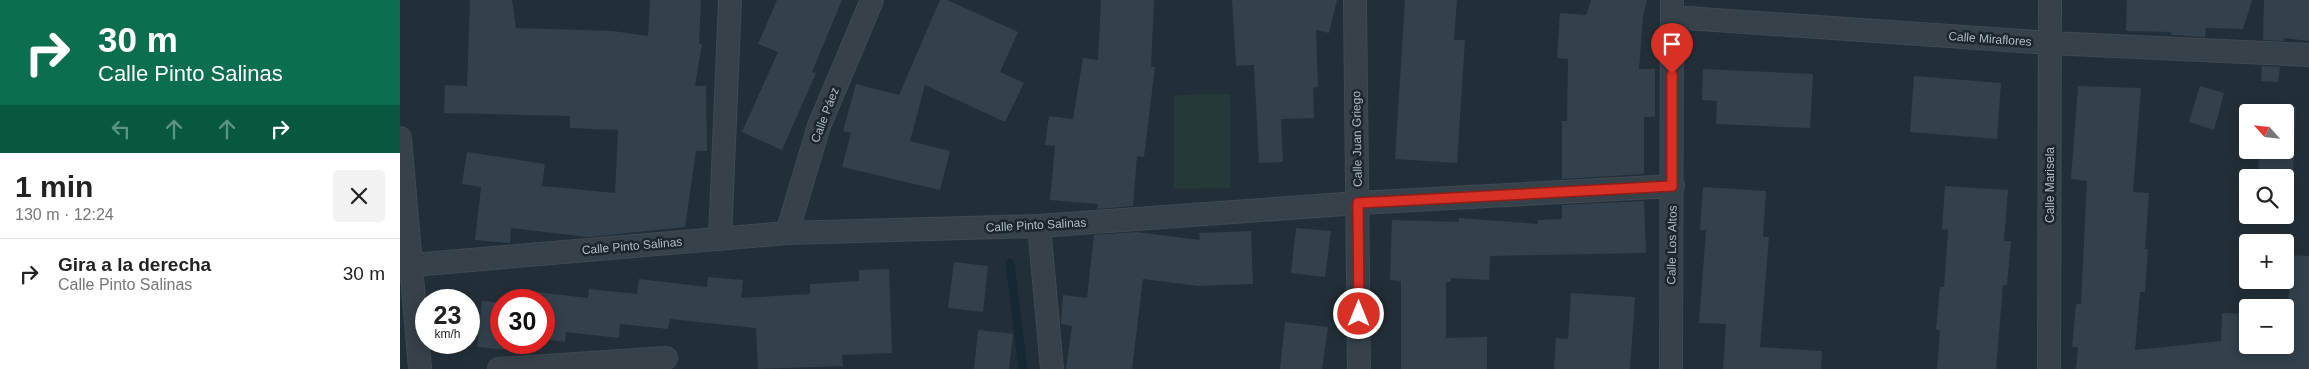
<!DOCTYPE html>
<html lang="es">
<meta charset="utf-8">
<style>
:root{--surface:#fff;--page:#f2f2f2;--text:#222;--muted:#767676;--line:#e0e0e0}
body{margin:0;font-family:Helvetica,sans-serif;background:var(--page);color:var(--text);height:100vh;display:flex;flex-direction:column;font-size:19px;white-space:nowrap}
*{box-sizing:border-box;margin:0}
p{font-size:16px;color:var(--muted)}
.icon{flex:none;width:28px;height:28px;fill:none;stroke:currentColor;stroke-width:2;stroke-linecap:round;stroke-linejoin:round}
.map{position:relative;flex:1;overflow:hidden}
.panel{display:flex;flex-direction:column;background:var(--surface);width:400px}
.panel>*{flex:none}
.banner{background:#0b6e4f;color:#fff;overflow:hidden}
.needle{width:32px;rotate:297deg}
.fabs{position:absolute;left:1839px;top:104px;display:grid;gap:10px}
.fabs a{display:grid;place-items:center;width:55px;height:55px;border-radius:5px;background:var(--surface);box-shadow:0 2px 12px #0003;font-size:25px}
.speed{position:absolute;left:15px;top:289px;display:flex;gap:10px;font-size:25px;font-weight:700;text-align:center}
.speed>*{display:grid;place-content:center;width:65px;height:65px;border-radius:50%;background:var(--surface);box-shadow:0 2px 12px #0003;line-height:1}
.speed small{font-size:12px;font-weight:400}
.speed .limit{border:8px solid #d22;background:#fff;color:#111}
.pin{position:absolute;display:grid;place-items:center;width:42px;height:42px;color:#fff;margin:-51px -21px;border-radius:50% 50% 50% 0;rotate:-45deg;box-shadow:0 0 5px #0007}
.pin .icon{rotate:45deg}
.me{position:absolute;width:55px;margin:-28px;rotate:0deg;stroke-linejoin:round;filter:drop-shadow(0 0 4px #0008)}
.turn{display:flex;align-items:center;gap:18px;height:105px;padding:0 15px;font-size:22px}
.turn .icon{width:65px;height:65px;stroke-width:2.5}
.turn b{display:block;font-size:35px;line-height:42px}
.lanes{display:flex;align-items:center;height:48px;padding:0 15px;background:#0003;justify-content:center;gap:25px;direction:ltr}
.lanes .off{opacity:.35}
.round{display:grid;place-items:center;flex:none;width:52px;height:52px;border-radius:5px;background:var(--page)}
.summary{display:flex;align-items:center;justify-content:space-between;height:85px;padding:0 15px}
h1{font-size:30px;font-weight:800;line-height:38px}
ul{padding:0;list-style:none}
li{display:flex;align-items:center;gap:15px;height:70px;padding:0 15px;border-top:1px solid var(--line)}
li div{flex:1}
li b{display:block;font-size:19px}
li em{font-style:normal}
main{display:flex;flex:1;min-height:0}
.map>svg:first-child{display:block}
.pitch{fill:#253938}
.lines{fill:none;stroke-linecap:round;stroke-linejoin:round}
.stream{stroke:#172835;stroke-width:9}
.building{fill:#32414c}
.street-casing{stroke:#3f4a52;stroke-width:24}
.street{stroke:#364149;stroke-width:22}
.route-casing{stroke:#8d1f18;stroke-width:12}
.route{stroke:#d93025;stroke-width:9}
.labels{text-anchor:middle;stroke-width:5;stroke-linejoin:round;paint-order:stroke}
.street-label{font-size:12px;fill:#b1bcc5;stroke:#1b262d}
</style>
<main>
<section class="panel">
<div class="banner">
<div class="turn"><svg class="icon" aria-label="right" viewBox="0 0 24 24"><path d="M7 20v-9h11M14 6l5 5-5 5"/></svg><div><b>30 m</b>Calle Pinto Salinas</div></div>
<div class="lanes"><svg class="icon off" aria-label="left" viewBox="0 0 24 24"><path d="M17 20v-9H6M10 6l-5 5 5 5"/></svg><svg class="icon off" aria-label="ahead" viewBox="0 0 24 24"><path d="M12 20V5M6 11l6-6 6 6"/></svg><svg class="icon off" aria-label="ahead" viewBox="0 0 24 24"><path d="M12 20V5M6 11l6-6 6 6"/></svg><svg class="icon" aria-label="right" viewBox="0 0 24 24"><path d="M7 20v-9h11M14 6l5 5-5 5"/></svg></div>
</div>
<div class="summary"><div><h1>1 min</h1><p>130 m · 12:24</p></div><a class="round"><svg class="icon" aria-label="close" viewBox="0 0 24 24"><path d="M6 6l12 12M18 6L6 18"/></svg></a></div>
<ul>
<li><svg class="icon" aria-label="right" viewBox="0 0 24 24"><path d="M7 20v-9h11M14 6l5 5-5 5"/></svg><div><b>Gira a la derecha</b><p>Calle Pinto Salinas</p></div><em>30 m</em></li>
</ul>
</section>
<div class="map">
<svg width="1909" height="369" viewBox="0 0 1909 369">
<rect width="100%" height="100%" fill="#232f38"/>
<path class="pitch" d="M 830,94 L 831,188 L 774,189 L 774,95 Z"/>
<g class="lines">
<path class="stream" d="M 610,263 L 623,369"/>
</g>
<path class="building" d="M 70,0 L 112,0 L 116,28 L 213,31 L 248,36 L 250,0 L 301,0 L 299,44 L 302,44 L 295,86 L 306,86 L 307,151 L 296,151 L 285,227 L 188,237 L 111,228 L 110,243 L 75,240 L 81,187 L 62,184 L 67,152 L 145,164 L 142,186 L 215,193 L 218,130 L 170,128 L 170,116 L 44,113 L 45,85 L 67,86 Z
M 377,0 L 442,0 L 412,72 L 416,73 L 382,150 L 342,132 L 378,52 L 358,44 Z
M 540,0 L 547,0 L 618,32 L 600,72 L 624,83 L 605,122 L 525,85 L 510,141 L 550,151 L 540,190 L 442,167 L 451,133 L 443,131 L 456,84 L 499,95 Z
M 701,0 L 754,0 L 751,67 L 755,67 L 744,157 L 737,156 L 733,206 L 697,209 L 698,204 L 650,200 L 655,146 L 645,145 L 649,116 L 673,119 L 683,58 L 698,60 Z
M 832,0 L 937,0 L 929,33 L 916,30 L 918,87 L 913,88 L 914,118 L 881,119 L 883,162 L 859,163 L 854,65 L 836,66 Z
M 1005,0 L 1057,0 L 1054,40 L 1065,40 L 1057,163 L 995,159 Z
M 1191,0 L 1247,0 L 1243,16 L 1239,69 L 1255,69 L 1255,117 L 1244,117 L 1244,174 L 1162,179 L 1162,121 L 1167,121 L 1168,59 L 1157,58 L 1160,13 L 1186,15 Z
M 1727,0 L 1852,0 L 1843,29 L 1806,28 L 1805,37 L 1771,35 L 1771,32 L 1726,31 Z
M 1864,0 L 1909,0 L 1909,41 L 1884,38 L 1883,41 L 1863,40 Z
M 1862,66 L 1880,67 L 1878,82 L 1861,81 Z
M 1303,69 L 1413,74 L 1410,128 L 1316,124 L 1317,101 L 1302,100 Z
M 1514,76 L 1601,83 L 1597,139 L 1510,132 Z
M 1678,86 L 1741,88 L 1733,192 L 1749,193 L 1745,249 L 1748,249 L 1745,292 L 1740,292 L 1735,350 L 1821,341 L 1822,313 L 1848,314 L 1848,345 L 1885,345 L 1885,310 L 1887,311 L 1893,255 L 1909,256 L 1909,369 L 1676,369 L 1678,347 L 1672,347 L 1676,304 L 1681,304 L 1687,181 L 1671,179 Z
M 1800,86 L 1824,93 L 1814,130 L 1789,122 Z
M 1861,106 L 1896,107 L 1893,175 L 1858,174 L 1859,150 L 1885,150 L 1885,112 L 1860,112 Z
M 1545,186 L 1608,190 L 1604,241 L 1611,241 L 1607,285 L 1603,285 L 1596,369 L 1537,369 L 1540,330 L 1536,330 L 1540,287 L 1544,287 L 1548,230 L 1542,229 Z
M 1303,187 L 1366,191 L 1363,237 L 1369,237 L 1360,347 L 1422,351 L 1421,369 L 1323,369 L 1326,324 L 1299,323 L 1306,230 L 1300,230 Z
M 1244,201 L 1246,253 L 1090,256 L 1089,280 L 1051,278 L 1051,282 L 1046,282 L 1046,338 L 1087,337 L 1087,369 L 1001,369 L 1001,281 L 990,280 L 992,220 L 1059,222 L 1059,218 L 1138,224 L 1138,220 L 1162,219 L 1162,205 Z
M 896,228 L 931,231 L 925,277 L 891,273 Z
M 851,231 L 853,284 L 798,286 L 743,279 L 732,369 L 666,369 L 672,326 L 661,324 L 663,295 L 687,298 L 694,235 L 736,232 L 800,240 L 799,233 Z
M 554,262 L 588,266 L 583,312 L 548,308 Z
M 489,269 L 492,353 L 442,355 L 443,366 L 358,369 L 356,328 L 270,319 L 268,329 L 220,324 L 219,338 L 166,332 L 165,342 L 144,339 L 144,300 L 135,300 L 136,292 L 188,298 L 189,289 L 237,294 L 239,279 L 307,287 L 308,277 L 343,280 L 341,298 L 410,294 L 410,284 L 459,281 L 459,270 Z
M 1171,293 L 1235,297 L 1230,369 L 1154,369 L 1156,338 L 1168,339 Z
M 82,301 L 101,303 L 101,342 L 112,342 L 111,350 L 77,347 Z
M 885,322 L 928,327 L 922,369 L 880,369 Z
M 578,330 L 613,334 L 609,369 L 574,369 Z"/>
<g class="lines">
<g class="street-casing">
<path id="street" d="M 955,0 L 959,369
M 1272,17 L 1650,43 L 1909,55
M 0,138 L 20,369
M 639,226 L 652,369
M 387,233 L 419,126 L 472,0
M 320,239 L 330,0
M 0,266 L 387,233 L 639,226 L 958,203 L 1273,186
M 99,369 L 266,358
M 1271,369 L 1272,0
M 1649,369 L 1650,0"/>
</g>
<use href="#street" class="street"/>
</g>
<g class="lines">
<g class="route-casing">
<path id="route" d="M 959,314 L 958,203 L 1272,186 L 1272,74"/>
</g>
<use href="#route" class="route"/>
</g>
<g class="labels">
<g class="street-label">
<text transform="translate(1590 39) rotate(4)" y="4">Calle Miraflores</text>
<text transform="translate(425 115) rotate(-69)" y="4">Calle Páez</text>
<text transform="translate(957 139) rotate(-91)" y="4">Calle Juan Griego</text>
<text transform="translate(1650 185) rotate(-90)" y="4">Calle Marisela</text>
<text transform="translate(636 225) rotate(-3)" y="4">Calle Pinto Salinas</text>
<text transform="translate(1272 245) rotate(-89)" y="4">Calle Los Altos</text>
<text transform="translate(232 246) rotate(-5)" y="4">Calle Pinto Salinas</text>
</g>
</g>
</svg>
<div class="fabs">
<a><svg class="needle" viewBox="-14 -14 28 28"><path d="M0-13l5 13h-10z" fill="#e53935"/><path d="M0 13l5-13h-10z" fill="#767676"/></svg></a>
<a><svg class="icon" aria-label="search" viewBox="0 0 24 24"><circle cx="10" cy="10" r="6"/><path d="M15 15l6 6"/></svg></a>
<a>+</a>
<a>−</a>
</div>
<div class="speed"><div>23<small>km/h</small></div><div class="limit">30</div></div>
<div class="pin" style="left:1272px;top:74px;background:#d93025"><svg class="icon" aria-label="arrive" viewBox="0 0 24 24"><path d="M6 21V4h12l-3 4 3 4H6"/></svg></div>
<svg class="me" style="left:959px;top:314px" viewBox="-20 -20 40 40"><circle r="17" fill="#d93025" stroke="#fff" stroke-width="3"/><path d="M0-11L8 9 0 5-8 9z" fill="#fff"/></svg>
</div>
</main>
